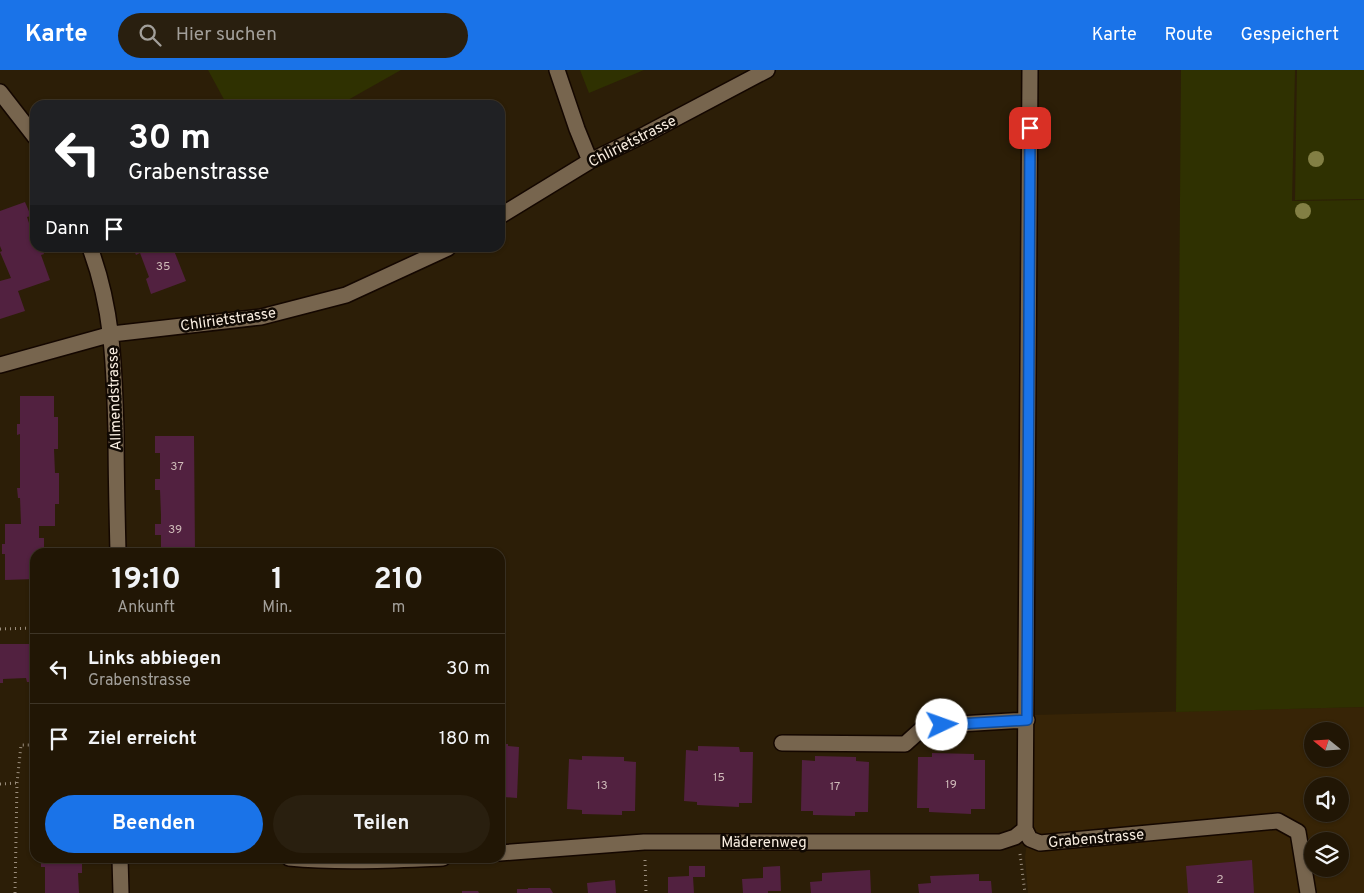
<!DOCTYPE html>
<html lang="de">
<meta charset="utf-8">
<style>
:root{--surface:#211605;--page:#291f0f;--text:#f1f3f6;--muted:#a29f9a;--line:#3e3527;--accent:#1a73e8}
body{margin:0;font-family:Overpass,sans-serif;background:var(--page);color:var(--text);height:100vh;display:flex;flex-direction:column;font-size:19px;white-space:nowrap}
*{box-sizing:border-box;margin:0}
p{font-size:16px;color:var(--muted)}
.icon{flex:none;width:28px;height:28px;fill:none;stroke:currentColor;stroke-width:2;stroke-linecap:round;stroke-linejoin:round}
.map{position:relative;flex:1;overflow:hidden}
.panel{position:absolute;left:30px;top:478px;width:475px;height:315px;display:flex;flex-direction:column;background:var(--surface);border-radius:15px;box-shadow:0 1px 4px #0004,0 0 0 1px var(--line)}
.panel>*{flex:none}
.top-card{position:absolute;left:30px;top:30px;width:475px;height:152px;border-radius:15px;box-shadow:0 1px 4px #0004,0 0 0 1px var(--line);background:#202124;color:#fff;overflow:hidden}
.needle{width:32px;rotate:288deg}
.controls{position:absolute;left:1304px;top:652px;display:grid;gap:10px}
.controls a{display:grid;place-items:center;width:45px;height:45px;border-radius:50%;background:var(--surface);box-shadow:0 1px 4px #0004,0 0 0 1px var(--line);font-size:25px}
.pin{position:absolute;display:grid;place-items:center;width:42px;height:42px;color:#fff;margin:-21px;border-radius:10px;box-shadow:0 2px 8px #0006}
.me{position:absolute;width:55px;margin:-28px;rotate:87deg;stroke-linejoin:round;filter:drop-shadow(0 0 4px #0008)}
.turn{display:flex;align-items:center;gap:18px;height:105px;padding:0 15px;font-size:22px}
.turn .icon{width:65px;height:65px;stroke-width:2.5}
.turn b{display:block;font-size:35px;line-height:42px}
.then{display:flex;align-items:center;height:48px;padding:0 15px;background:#0003;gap:10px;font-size:19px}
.eta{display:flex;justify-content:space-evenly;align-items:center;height:85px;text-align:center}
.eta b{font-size:30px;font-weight:700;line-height:35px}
.primary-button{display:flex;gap:10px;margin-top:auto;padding:10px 15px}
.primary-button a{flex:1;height:58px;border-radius:30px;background:var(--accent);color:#fff;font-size:20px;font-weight:700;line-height:58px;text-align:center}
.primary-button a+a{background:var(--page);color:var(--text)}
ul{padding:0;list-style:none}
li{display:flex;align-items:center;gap:15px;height:70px;padding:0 15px;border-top:1px solid var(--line)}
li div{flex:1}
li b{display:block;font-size:19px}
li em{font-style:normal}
header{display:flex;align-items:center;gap:30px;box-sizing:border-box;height:70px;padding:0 25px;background:var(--accent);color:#fff}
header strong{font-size:24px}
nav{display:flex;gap:28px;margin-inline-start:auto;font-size:18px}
.search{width:350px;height:45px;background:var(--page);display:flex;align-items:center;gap:12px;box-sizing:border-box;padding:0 18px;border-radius:28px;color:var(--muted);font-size:19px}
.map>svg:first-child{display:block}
.built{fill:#372406;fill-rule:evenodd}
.green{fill:#2f3101}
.building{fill:#522140}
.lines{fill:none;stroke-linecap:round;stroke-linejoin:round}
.minor-casing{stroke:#140700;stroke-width:18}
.path{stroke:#9b8e7d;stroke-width:3;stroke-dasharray:1 4;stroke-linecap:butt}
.minor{stroke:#77654e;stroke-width:15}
.tree{fill:#827f44}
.route-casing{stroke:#114b97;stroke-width:12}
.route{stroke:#1a73e8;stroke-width:9}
.labels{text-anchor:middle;stroke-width:5;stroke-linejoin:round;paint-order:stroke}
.number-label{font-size:12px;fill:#cebab8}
.street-label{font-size:15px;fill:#f8ede0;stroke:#100903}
</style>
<header>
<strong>Karte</strong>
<div class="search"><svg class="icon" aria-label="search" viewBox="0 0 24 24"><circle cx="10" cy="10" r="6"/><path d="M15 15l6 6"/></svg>Hier suchen</div>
<nav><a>Karte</a><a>Route</a><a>Gespeichert</a></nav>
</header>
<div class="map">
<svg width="1364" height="823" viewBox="0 0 1364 823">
<rect width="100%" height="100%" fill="#2c1e07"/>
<path class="built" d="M 1364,637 L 1364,823 L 1028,823 L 1025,787 L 1033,728 L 1032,645 ZM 1312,661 L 1340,661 L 1340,689 L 1312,689 ZM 1312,716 L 1340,716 L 1340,744 L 1312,744 ZM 1312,771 L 1340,771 L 1340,799 L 1312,799 Z"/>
<path class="green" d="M 208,0 L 401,0 L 339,35 L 227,35 Z
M 580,0 L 644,0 L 589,23 Z
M 1181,0 L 1295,0 L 1292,131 L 1364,130 L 1364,637 L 1176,642 Z
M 1297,0 L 1364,0 L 1364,129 L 1295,130 Z"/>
<path class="building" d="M 25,132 L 31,146 L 27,147 L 31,159 L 35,158 L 35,178 L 42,178 L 44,184 L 41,185 L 50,210 L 18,221 L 25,241 L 0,249 L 0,211 L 11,208 L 0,182 L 2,181 L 0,176 L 0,141 Z
M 133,178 L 173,178 L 186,211 L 151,224 L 146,209 L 149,207 L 140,183 L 136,185 Z
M 20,326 L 54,326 L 54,347 L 58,347 L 58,379 L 54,379 L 55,403 L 59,403 L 59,434 L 55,434 L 55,456 L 39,456 L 39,468 L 44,468 L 44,482 L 35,482 L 35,509 L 5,510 L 5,484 L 2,484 L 2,474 L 5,474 L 5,454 L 21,454 L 20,428 L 18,428 L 17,418 L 20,418 L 20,364 L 17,365 L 17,354 L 20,354 Z
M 155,366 L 194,366 L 195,482 L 161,482 L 161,465 L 155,465 L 155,454 L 161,454 L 161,445 L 160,420 L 155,420 L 155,409 L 160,409 L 160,383 L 155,383 Z
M 0,574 L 35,574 L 35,612 L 27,612 L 26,608 L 3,609 L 3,613 L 0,613 Z
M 500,674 L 508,674 L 508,676 L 519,677 L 517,728 L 504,727 L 504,731 L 500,731 Z
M 698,676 L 739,677 L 740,682 L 753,682 L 752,733 L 739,733 L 739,737 L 697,735 L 697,732 L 684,731 L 686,680 L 698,681 Z
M 932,683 L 974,684 L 974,690 L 985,690 L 985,739 L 971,739 L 971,744 L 929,742 L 929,738 L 917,738 L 918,687 L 932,687 Z
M 582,686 L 624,687 L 624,691 L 636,692 L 635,741 L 622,741 L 622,745 L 582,744 L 582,740 L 567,739 L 569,689 L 582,690 Z
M 815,686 L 856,687 L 856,691 L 869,692 L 868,742 L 855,742 L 855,746 L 813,745 L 813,741 L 801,741 L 802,690 L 815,691 Z
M 41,788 L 82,788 L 82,803 L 78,803 L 79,823 L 45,823 L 45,797 L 41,797 Z
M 1252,790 L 1254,823 L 1188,823 L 1186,796 Z
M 689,796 L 705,796 L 705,807 L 693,807 L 694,823 L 668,823 L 668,807 L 689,806 Z
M 780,796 L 781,821 L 768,821 L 768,823 L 743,823 L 742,809 L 763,808 L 763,797 Z
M 870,800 L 871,823 L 811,823 L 810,812 L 822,811 L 822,803 Z
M 979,804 L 979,811 L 991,811 L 992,823 L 919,823 L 918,814 L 931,813 L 930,806 Z
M 615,810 L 616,823 L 588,823 L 587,813 Z
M 528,818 L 550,818 L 553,823 L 517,823 L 517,819 L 528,819 Z
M 462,821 L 478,821 L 479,823 L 462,823 Z"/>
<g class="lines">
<g class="minor-casing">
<path id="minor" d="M 557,0 L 577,59 L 590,91
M 1030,0 L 1025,759 L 1030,769 L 1040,773 L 1278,751 L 1298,762 L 1308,823
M 0,22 L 35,67
M 500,146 L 590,91 L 646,64 L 767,0
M 90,178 C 113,239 114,296 116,361 C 116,401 117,442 118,482
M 0,295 L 112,264 L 261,247 L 346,225 L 448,178
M 782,673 L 905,674 L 925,656 L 1027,650
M 500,783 L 644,772 L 1000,772 L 1015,767 L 1025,759
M 120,788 L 121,823
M 289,788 C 341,793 391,790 443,788"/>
</g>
<path class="path" d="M 0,559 L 35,558
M 0,714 L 17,713
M 1020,784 L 1025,823
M 645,790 L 646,823
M 15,823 L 17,713 L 21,675 L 35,675"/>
<use href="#minor" class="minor"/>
</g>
<g class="tree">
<circle cx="1316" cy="89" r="8"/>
<circle cx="1303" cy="141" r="8"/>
</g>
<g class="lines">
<g class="route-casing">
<path id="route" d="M 942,655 L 1027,650 L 1030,58"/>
</g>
<use href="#route" class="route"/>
</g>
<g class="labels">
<g class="number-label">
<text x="163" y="200">35</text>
<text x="177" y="400">37</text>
<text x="175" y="463">39</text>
<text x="719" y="711">15</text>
<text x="951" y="718">19</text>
<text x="602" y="719">13</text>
<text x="835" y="720">17</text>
<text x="1220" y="813">2</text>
</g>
<g class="street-label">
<text transform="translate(632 71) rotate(-27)" y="5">Chlirietstrasse</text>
<text transform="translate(228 249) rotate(-8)" y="5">Chlirietstrasse</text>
<text transform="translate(114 329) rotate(-92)" y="5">Allmendstrasse</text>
<text transform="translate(1096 768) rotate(-5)" y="5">Grabenstrasse</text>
<text x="764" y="777">Mäderenweg</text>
</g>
</g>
</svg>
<div class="controls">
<a><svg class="needle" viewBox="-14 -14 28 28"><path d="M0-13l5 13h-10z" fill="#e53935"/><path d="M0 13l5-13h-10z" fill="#a29f9a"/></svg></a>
<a><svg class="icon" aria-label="sound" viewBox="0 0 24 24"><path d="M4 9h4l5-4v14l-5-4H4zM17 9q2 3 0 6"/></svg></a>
<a><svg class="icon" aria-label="layers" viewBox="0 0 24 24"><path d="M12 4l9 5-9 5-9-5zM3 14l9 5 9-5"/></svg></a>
</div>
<div class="pin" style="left:1030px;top:58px;background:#d93025"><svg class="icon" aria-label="arrive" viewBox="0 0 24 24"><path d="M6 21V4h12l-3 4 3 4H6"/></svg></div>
<svg class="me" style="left:942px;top:655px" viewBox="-20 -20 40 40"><circle r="19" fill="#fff"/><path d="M0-13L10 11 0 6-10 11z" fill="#1a73e8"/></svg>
<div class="top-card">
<div class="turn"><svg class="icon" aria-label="left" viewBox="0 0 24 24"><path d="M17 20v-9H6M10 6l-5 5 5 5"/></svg><div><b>30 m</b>Grabenstrasse</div></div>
<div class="then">Dann<svg class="icon" aria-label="arrive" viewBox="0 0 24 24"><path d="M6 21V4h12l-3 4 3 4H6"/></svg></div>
</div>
<section class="panel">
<div class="eta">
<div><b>19:10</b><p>Ankunft</p></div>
<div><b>1</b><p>Min.</p></div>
<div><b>210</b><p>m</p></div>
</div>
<ul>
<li><svg class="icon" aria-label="left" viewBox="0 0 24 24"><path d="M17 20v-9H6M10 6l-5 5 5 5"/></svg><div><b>Links abbiegen</b><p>Grabenstrasse</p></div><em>30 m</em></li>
<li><svg class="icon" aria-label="arrive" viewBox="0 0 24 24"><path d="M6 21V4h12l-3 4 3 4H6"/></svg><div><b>Ziel erreicht</b></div><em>180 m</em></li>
</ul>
<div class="primary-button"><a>Beenden</a><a>Teilen</a></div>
</section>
</div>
